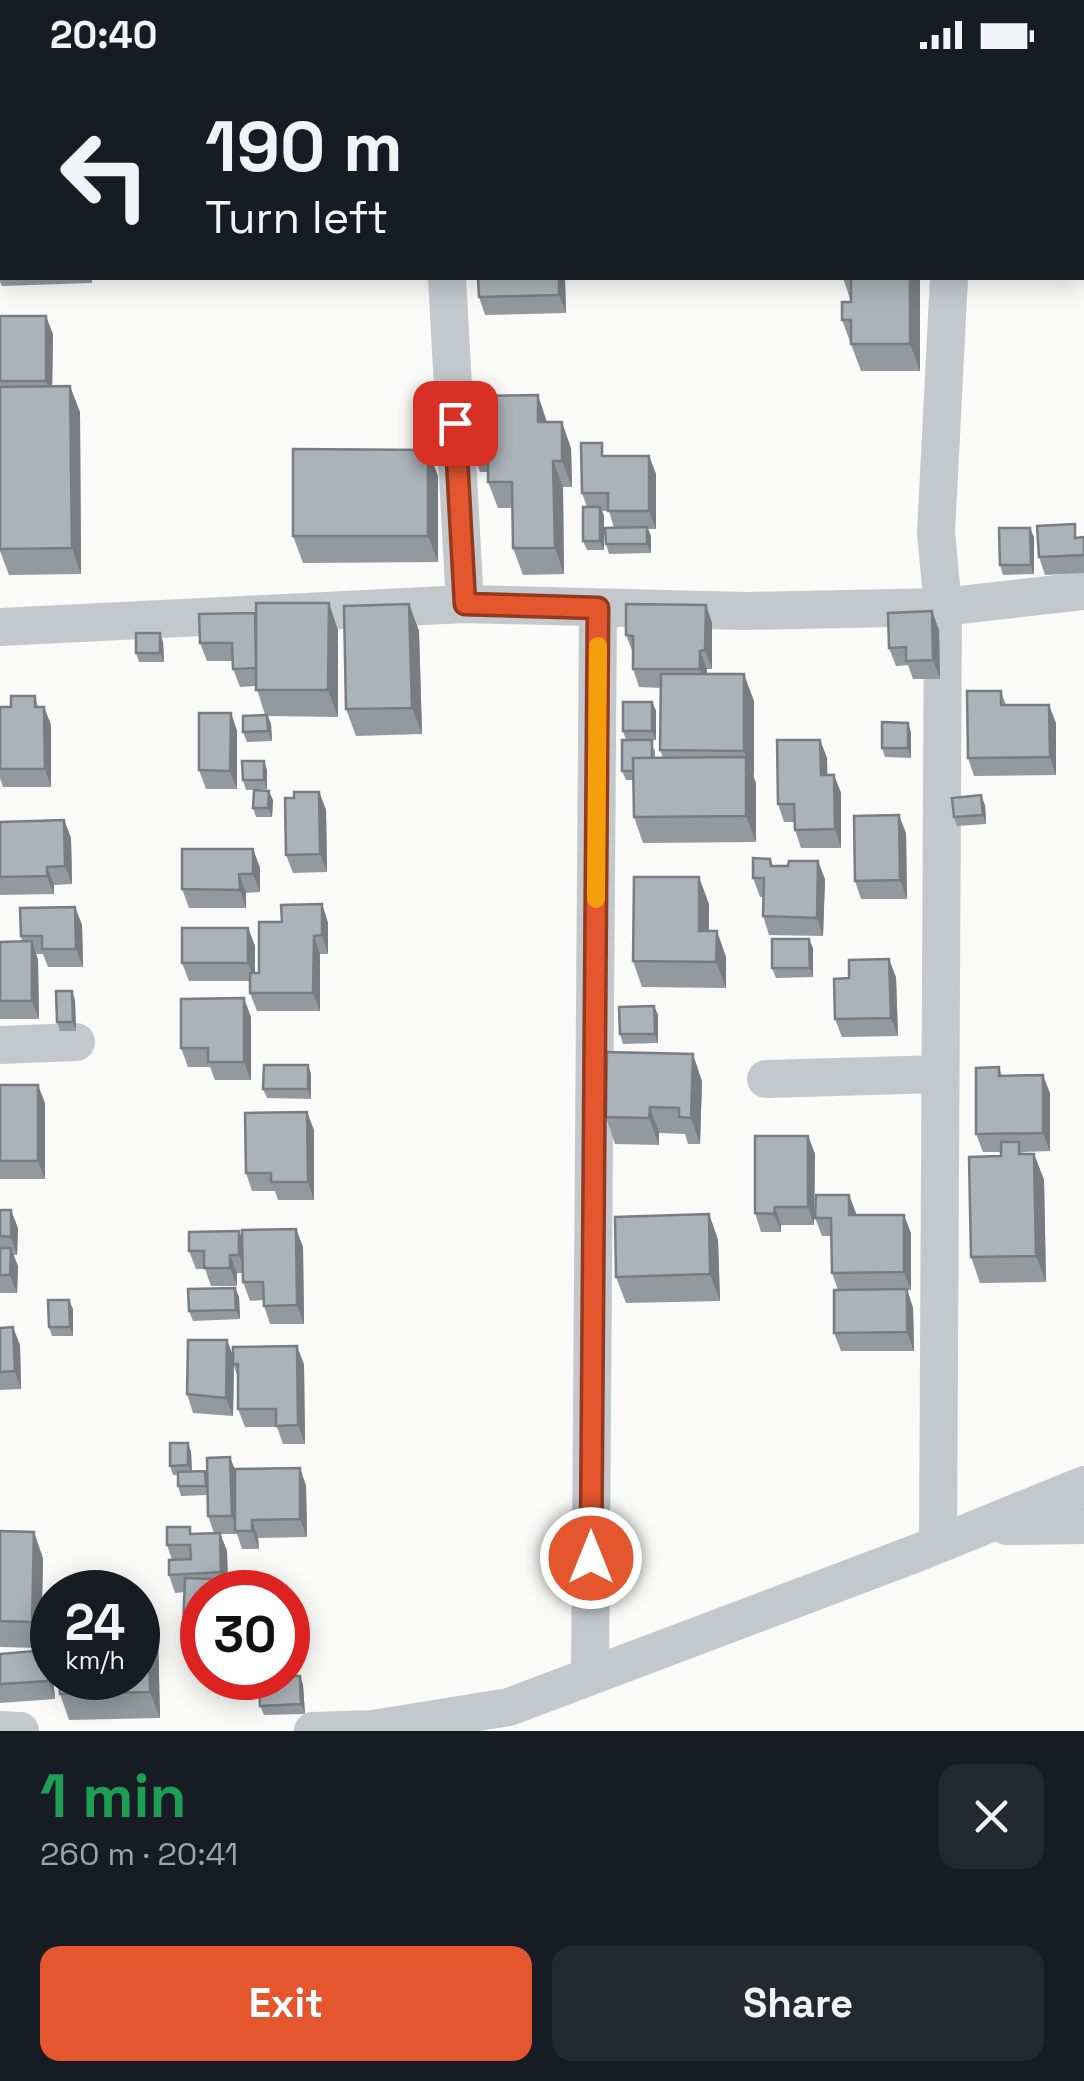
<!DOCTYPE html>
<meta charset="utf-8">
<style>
:root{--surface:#171b24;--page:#242831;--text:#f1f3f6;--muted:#9ea1a6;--accent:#e4572e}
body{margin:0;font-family:"Space Grotesk",sans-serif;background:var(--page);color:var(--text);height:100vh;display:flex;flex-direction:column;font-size:38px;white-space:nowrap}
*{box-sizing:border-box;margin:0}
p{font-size:32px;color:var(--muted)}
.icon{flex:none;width:55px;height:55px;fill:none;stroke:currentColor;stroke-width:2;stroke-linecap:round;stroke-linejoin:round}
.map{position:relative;height:1661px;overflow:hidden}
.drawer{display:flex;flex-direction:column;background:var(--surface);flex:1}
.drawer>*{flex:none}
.hud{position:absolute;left:0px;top:0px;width:1085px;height:210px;box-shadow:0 5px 25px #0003;background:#171b24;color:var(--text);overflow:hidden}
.speed{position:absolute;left:30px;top:1500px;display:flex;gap:20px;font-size:50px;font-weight:700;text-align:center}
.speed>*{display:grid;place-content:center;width:130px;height:130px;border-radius:50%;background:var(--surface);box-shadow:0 5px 25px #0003;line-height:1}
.speed small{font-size:25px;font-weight:400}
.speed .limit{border:15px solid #d22;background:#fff;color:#111}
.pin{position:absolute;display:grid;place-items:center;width:85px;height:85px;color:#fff;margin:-42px;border-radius:20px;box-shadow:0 5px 15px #0006}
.me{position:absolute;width:110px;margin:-55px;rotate:0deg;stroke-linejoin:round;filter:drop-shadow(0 0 8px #0008)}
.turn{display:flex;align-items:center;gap:35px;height:210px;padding:0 40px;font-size:45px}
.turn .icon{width:130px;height:130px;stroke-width:2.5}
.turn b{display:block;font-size:70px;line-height:85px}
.round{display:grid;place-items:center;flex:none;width:105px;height:105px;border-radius:20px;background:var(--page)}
.summary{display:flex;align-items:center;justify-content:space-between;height:170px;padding:0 40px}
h1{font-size:60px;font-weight:700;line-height:75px;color:#1e9e55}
.button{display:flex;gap:20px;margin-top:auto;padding:20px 40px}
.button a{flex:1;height:115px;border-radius:20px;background:var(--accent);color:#fff;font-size:40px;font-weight:700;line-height:115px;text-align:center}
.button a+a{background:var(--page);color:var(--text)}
.status{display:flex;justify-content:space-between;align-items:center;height:70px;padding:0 50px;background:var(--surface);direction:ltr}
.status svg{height:28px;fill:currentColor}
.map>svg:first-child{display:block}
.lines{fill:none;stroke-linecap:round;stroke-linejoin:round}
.minor{stroke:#c3c8cc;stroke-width:38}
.wall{fill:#929a9f}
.shaded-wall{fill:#777d82}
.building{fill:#aab3b9;stroke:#777d82;stroke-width:2.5}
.route-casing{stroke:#94391e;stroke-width:25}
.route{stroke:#e4572e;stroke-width:18}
.slow{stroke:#f59e0b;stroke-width:18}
</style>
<div class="status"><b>20:40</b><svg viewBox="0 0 49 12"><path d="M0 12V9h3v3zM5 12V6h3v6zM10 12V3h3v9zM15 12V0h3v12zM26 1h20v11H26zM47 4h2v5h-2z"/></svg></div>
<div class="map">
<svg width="1084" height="1661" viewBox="0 0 1084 1661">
<rect width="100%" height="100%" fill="#fafaf8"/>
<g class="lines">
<path class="minor" d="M 435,0 L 435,2
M 447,208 L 465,534
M 0,557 L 465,534 L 745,541 L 943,537 L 1084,521
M 0,975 L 76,972
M 766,1009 L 940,1004
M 1007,1456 L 1084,1455
M 938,1474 L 943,537 L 936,463 L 949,208
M 590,1606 L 598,539
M 0,1660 L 20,1661
M 313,1661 L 373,1659 L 509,1637 L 917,1483 L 1084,1415"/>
</g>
<path class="wall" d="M 206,0 L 236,0 L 236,2 L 207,2 Z
M 275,0 L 327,0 L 327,2 L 276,2 Z
M 640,0 L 717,0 L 717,2 L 641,2 Z
M 749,0 L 832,0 L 832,2 L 750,2 Z
M 0,25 L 2,25 L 2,92 L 0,92 Z
M 2,110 L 2,208 L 92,208 L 92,213 L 2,216 L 0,212 L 0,189 Z
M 478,208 L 565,208 L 566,243 L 485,245 L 479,227 Z
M 843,208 L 920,208 L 920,301 L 861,301 L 842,250 L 851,232 Z
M 0,246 L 53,264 L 52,316 L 80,342 L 81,504 L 9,505 L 0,481 Z
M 547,352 L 571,378 L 572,417 L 563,417 L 564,504 L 523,505 L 513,478 L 513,438 L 498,438 L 488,412 L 488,402 L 480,402 L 470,375 Z
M 607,386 L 649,386 L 656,404 L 656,459 L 648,459 L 651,466 L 651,483 L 609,484 L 606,474 L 614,458 L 609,441 L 602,441 L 604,446 L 604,480 L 587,480 L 583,471 L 587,437 L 582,423 Z
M 438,406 L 438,492 L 303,493 L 293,466 Z
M 1034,467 L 1034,504 L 1003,505 L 1000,495 Z
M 1084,467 L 1084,503 L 1045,505 L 1039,487 Z
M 409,534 L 419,561 L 422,664 L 356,666 L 346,639 Z
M 706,535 L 712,553 L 712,599 L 707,599 L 707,604 L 754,631 L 753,707 L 756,713 L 756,772 L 643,773 L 634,747 L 633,710 L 626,710 L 622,701 L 626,670 L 623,661 L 652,632 L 656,641 L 656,670 L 646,670 L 655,680 L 655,688 L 663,688 L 660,680 L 661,618 L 639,617 L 633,599 L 633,583 L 626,565 Z
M 932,541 L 939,560 L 940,609 L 913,609 L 908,595 L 896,596 L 889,578 Z
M 338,560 L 338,647 L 268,646 L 271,654 L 272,671 L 247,672 L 243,662 L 265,645 L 256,616 L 240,617 L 233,599 L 233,591 L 207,591 L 200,573 Z
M 163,572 L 164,592 L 139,592 L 136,583 Z
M 1001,621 L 1006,635 L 1056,653 L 1056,705 L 974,706 L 968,688 Z
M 35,626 L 38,637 L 44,637 L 51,655 L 51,717 L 3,717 L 0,708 L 0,637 L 11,637 Z
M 231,643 L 237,661 L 237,719 L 206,719 L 199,700 Z
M 911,662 L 911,688 L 885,687 L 882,678 Z
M 820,670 L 827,688 L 827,705 L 834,705 L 841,723 L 841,778 L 801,778 L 795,760 L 795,752 L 784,752 L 778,734 Z
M 267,700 L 267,719 L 246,720 L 243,710 Z
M 319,722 L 326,740 L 327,802 L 293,803 L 286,785 Z
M 273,730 L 272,747 L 256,747 L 253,738 Z
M 985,735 L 986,754 L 957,756 L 954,747 Z
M 64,750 L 71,768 L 72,814 L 54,815 L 54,824 L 0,825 L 0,752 Z
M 906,763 L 907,829 L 861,829 L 855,811 Z
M 253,779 L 260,798 L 260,822 L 246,823 L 246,838 L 189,838 L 182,819 Z
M 770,789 L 773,796 L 825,809 L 823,866 L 769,865 L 763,846 L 763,827 L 760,827 L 753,808 Z
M 322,834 L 328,853 L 328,884 L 320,884 L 320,941 L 257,941 L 250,923 L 250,911 L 189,911 L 182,893 L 248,858 L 255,876 L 255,903 L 259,903 L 282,852 Z
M 709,834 L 709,861 L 726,887 L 726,918 L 642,917 L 633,891 Z
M 75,837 L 82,855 L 83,897 L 48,897 L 43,884 L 36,884 L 38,890 L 39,949 L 0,949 L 0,872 L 22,871 L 21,866 Z
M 813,878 L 813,907 L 776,908 L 772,898 Z
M 896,907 L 898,966 L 842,967 L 835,949 Z
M 75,930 L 76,961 L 60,961 L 57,952 Z
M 654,936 L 658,945 L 658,973 L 623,974 L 620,964 Z
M 251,947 L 251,1010 L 215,1010 L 210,997 L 188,997 L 181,978 Z
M 308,995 L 311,1004 L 311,1029 L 267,1028 L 263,1019 Z
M 999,997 L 1002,1006 L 1050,1023 L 1050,1081 L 1022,1082 L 1023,1084 L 1034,1084 L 1044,1110 L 1046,1212 L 980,1213 L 971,1187 L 1001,1086 L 1001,1082 L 983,1082 L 976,1064 Z
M 702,1011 L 700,1074 L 688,1074 L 685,1064 L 659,1063 L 659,1075 L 615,1074 L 606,1047 Z
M 0,1015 L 45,1033 L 45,1109 L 0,1109 Z
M 314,1060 L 314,1130 L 278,1130 L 275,1121 L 252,1121 L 246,1103 Z
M 808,1066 L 815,1084 L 814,1155 L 781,1155 L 781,1162 L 761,1162 L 755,1143 Z
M 849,1125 L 856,1145 L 911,1163 L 911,1220 L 907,1220 L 913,1238 L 914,1281 L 841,1281 L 834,1263 L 838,1220 L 832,1203 L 832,1166 L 822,1166 L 815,1148 Z
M 0,1140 L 18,1158 L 17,1185 L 13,1185 L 18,1196 L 17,1223 L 0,1223 Z
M 709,1144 L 718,1170 L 720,1231 L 626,1233 L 616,1207 Z
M 296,1159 L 303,1177 L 304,1254 L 270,1254 L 264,1236 L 263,1230 L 250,1231 L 243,1212 L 243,1203 L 237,1203 L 237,1216 L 211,1216 L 205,1199 L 196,1199 L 189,1181 Z
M 235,1218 L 239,1227 L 240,1249 L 193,1251 L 189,1241 Z
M 73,1239 L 73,1266 L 52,1266 L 49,1257 Z
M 0,1258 L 20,1275 L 21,1319 L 0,1320 Z
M 233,1286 L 304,1294 L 305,1374 L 283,1374 L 277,1357 L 245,1357 L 238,1339 L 238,1308 L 234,1296 L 233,1346 L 193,1343 L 187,1324 Z
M 188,1373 L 191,1382 L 192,1402 L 207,1407 L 235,1400 L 300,1398 L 306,1416 L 307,1467 L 258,1468 L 259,1479 L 242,1479 L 237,1464 L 220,1464 L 227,1481 L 228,1509 L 239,1510 L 244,1522 L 202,1522 L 202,1577 L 190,1577 L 183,1559 L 184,1522 L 175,1523 L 169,1505 L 172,1490 L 167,1475 L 193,1464 L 214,1463 L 208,1446 L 208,1425 L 181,1426 L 178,1416 L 178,1405 L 173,1405 L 170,1396 Z
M 0,1461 L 43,1488 L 41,1578 L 0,1577 Z
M 158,1564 L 160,1648 L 69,1650 L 60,1624 Z
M 46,1580 L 52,1598 L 55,1629 L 0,1633 L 0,1584 Z
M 300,1606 L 303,1615 L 305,1644 L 264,1645 L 260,1636 Z"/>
<path class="shaded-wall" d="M 559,208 L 565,208 L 566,243 L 559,225 Z
M 910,208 L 920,208 L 920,301 L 910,274 Z
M 46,246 L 53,264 L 52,329 L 46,311 Z
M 70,316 L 80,342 L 81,504 L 72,478 Z
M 538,325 L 547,352 L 538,352 Z
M 562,352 L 571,378 L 572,417 L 562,391 Z
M 428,380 L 438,406 L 438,492 L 428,466 Z
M 649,386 L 656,404 L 656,459 L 649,441 Z
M 553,391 L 563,417 L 564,504 L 555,478 Z
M 600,437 L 604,446 L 604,480 L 600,471 Z
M 647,457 L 651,466 L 651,483 L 647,474 Z
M 1030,458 L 1034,467 L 1034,504 L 1031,495 Z
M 329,533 L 338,560 L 338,647 L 328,620 Z
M 409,534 L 419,561 L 422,664 L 412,638 Z
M 706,535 L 712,553 L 712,599 L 705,580 Z
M 932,541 L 939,560 L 940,609 L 933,590 Z
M 160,563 L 163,572 L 164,592 L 160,583 Z
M 700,581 L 707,599 L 707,618 L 700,599 Z
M 744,604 L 754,631 L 754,707 L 744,681 Z
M 652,632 L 656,641 L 656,670 L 652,661 Z
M 1049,635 L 1056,653 L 1056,705 L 1050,687 Z
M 44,637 L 51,655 L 51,717 L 45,699 Z
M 231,643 L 237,661 L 237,719 L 230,701 Z
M 267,645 L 271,654 L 272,671 L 268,661 Z
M 908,653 L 911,662 L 911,688 L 908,678 Z
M 820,670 L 827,688 L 828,723 L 821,705 Z
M 746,687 L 756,713 L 756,772 L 746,746 Z
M 264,691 L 267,700 L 267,719 L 264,710 Z
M 834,705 L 841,723 L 841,778 L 835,759 Z
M 269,721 L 273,730 L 272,747 L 268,738 Z
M 319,722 L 326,740 L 327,802 L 320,784 Z
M 981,725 L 985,735 L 986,754 L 983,745 Z
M 899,745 L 906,763 L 907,829 L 900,810 Z
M 64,750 L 71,768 L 72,814 L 65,796 Z
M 253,779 L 260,798 L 260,822 L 253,804 Z
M 818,791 L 825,809 L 823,866 L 817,848 Z
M 47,797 L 54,815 L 54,824 L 47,806 Z
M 239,804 L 246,823 L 246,838 L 240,820 Z
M 699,807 L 709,834 L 708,887 L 699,861 Z
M 322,834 L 328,853 L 328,884 L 322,865 Z
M 75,837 L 82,855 L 83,897 L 76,879 Z
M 248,858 L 255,876 L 255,911 L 248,893 Z
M 717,861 L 726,887 L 726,918 L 716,892 Z
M 314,866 L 320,884 L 320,941 L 313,923 Z
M 809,869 L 813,878 L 813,907 L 810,898 Z
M 32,871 L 38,890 L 39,949 L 32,931 Z
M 889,889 L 896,907 L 898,966 L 891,948 Z
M 72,921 L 75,930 L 76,961 L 73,952 Z
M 244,928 L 251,947 L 251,1010 L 244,992 Z
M 654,936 L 658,945 L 658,973 L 655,964 Z
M 693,984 L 702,1011 L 700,1074 L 691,1048 Z
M 308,995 L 311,1004 L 311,1029 L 308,1019 Z
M 1043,1005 L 1050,1023 L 1050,1081 L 1043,1063 Z
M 38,1015 L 45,1033 L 45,1109 L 38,1091 Z
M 650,1037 L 659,1063 L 659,1075 L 649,1048 Z
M 307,1042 L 314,1060 L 314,1130 L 308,1112 Z
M 808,1066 L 815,1084 L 814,1155 L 808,1137 Z
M 1034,1084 L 1044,1110 L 1046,1212 L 1036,1186 Z
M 849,1125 L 856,1143 L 856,1163 L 849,1145 Z
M 775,1137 L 781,1155 L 781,1162 L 774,1144 Z
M 11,1140 L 18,1158 L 17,1185 L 11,1167 Z
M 709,1144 L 718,1170 L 720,1231 L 710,1204 Z
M 904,1145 L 911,1163 L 911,1220 L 904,1202 Z
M 296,1159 L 303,1177 L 304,1254 L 297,1235 Z
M 239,1161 L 246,1179 L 246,1203 L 239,1185 Z
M 11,1178 L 18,1196 L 17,1223 L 10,1205 Z
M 230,1185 L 237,1203 L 237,1216 L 230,1198 Z
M 235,1218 L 239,1227 L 240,1249 L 236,1240 Z
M 907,1219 L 913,1238 L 914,1281 L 907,1262 Z
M 69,1230 L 73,1239 L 73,1266 L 70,1257 Z
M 13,1257 L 20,1275 L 21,1319 L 15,1301 Z
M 227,1270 L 234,1288 L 233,1346 L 226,1328 Z
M 297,1276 L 304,1294 L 305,1374 L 298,1355 Z
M 188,1373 L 191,1382 L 192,1405 L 188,1395 Z
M 230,1387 L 237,1405 L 238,1464 L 232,1446 Z
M 300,1398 L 306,1416 L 307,1467 L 300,1449 Z
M 252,1450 L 258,1468 L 259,1479 L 252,1461 Z
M 34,1462 L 43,1488 L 41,1578 L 32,1552 Z
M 220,1463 L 227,1481 L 228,1521 L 221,1502 Z
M 148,1538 L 158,1564 L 160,1648 L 150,1622 Z
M 46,1580 L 52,1598 L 55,1629 L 48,1611 Z
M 300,1606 L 303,1615 L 305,1644 L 301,1634 Z"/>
<path class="building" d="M 810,0 L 825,0 L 825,2 L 809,2 Z
M 873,0 L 946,0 L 946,2 L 873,2 Z
M 0,25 L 2,25 L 2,74 L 0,74 Z
M 0,110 L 2,110 L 2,189 L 0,189 Z
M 478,208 L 559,208 L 559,225 L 479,227 Z
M 851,208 L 910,208 L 910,274 L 851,274 L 851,250 L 842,250 L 842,232 L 851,232 Z
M 0,246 L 46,246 L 46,311 L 0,311 Z
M 70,316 L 72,478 L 0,479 L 0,317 Z
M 538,325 L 538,352 L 562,352 L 562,391 L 553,391 L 555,478 L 513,478 L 512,412 L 488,412 L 488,375 L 470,375 L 469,326 Z
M 581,373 L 602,373 L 602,386 L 649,386 L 649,441 L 608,441 L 608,423 L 582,423 Z
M 293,379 L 428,380 L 428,466 L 293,466 Z
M 583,437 L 600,437 L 600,471 L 583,471 Z
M 1075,454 L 1075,468 L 1084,467 L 1084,485 L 1039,487 L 1037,456 Z
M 647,457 L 647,474 L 606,474 L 605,458 Z
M 999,458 L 1030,458 L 1031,495 L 1000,495 Z
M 256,533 L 329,533 L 328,620 L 256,620 Z
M 409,534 L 412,638 L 346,639 L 344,536 Z
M 626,534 L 706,535 L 705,580 L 700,581 L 700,599 L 633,599 L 633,566 L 626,565 Z
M 932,541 L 933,590 L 906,591 L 906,577 L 889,578 L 888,543 Z
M 255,543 L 256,598 L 233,599 L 232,573 L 200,573 L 199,544 Z
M 136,563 L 160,563 L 160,583 L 136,583 Z
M 661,604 L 744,604 L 744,681 L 660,680 Z
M 967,621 L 1001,621 L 1001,635 L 1049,635 L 1050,687 L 968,688 Z
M 11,626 L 35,626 L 35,637 L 44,637 L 45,699 L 0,699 L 0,637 L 11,637 Z
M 623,632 L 652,632 L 652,661 L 623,661 Z
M 199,643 L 231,643 L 230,701 L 199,700 Z
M 267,645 L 268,661 L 243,662 L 243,646 Z
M 882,652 L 908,653 L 908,678 L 882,678 Z
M 622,670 L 652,670 L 652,688 L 633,688 L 633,701 L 622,701 Z
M 777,670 L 820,670 L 821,705 L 834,705 L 835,759 L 795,760 L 794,734 L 778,734 Z
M 746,687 L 746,746 L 634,747 L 633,688 Z
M 242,691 L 264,691 L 264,710 L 243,710 Z
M 254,720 L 269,721 L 268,738 L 253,738 Z
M 294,722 L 319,722 L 320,784 L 286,785 L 285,728 L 294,728 Z
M 981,725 L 983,745 L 954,747 L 952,728 Z
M 899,745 L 900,810 L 855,811 L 854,746 Z
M 64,750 L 65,796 L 47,797 L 47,806 L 0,807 L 0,752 Z
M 182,779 L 253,779 L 253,804 L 239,804 L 240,820 L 182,819 Z
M 753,788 L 770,789 L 771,796 L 788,796 L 789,791 L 818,791 L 817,848 L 763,846 L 764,808 L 753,808 Z
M 634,807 L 699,807 L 699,861 L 717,861 L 716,892 L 633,891 Z
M 322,834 L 322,865 L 314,866 L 313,923 L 250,923 L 250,903 L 259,903 L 259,852 L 282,852 L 281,835 Z
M 75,837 L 76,879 L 42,879 L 42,866 L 21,866 L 20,838 Z
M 182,858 L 248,858 L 248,893 L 182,893 Z
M 772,869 L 809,869 L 810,898 L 772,898 Z
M 32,871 L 32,931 L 0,931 L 0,872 Z
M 889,889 L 891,948 L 835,949 L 834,909 L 849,908 L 849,890 Z
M 56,921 L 72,921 L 73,952 L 57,952 Z
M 244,928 L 244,992 L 208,992 L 208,978 L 181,978 L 181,929 Z
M 654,936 L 655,964 L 620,964 L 619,937 Z
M 607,982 L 693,984 L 691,1048 L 679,1047 L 679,1038 L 650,1037 L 649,1048 L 606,1047 Z
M 264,995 L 308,995 L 308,1019 L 263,1019 Z
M 999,997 L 999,1006 L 1043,1005 L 1043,1063 L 976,1064 L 976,998 Z
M 0,1015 L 38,1015 L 38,1091 L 0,1091 Z
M 307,1042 L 308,1112 L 271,1112 L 271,1103 L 246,1103 L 245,1043 Z
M 755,1066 L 808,1066 L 808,1137 L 775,1137 L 774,1144 L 755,1143 Z
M 1001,1072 L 1019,1072 L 1019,1084 L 1034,1084 L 1036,1186 L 971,1187 L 969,1087 L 1001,1086 Z
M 816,1125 L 849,1125 L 849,1145 L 904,1145 L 904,1202 L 832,1203 L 831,1148 L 815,1148 Z
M 0,1140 L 11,1140 L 11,1167 L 0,1166 Z
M 709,1144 L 710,1204 L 616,1207 L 615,1147 Z
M 296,1159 L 297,1235 L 264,1236 L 263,1212 L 243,1212 L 242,1160 Z
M 239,1161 L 239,1185 L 230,1185 L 230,1198 L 204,1198 L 204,1181 L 189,1181 L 189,1162 Z
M 0,1178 L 11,1178 L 10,1205 L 0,1205 Z
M 235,1218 L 236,1240 L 189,1241 L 188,1219 Z
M 907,1219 L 907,1262 L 834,1263 L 834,1220 Z
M 48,1230 L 69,1230 L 70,1257 L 49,1257 Z
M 13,1257 L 15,1301 L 0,1302 L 0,1258 Z
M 188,1270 L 227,1270 L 226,1328 L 187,1324 Z
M 297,1276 L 298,1355 L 276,1356 L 276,1339 L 238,1339 L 238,1294 L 233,1294 L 233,1277 Z
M 170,1373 L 188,1373 L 188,1395 L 170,1396 Z
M 230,1387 L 232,1446 L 208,1446 L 207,1388 Z
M 300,1398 L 300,1449 L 252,1450 L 252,1461 L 235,1461 L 235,1399 Z
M 205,1401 L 206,1416 L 178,1416 L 178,1402 Z
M 167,1457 L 190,1457 L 190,1464 L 220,1463 L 221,1502 L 169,1505 L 169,1490 L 191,1489 L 190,1475 L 167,1475 Z
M 0,1461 L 34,1462 L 32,1552 L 0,1551 Z
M 185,1508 L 239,1510 L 239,1522 L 202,1522 L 202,1560 L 183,1559 Z
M 138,1538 L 148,1538 L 150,1622 L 60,1624 L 59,1608 L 138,1608 Z
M 46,1580 L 48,1611 L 0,1614 L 0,1584 Z
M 288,1606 L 300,1606 L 301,1634 L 260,1636 L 259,1608 L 288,1608 Z"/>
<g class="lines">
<g class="route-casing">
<path id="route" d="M 455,353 L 465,534 L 598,538 L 591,1488"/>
</g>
<use href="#route" class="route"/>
<path class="slow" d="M 596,829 L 598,576"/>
</g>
</svg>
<div class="speed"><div>24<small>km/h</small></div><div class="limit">30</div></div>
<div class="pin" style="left:455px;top:353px;background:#d93025"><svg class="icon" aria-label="arrive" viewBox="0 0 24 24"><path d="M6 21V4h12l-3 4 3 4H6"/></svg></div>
<svg class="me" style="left:591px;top:1488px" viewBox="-20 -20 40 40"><circle r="17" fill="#e4572e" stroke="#fff" stroke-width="3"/><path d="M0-11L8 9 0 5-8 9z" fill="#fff"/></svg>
<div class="hud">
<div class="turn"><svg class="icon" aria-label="left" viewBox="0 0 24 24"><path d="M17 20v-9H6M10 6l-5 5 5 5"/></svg><div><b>190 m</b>Turn left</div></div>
</div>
</div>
<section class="drawer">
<div class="summary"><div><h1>1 min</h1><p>260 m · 20:41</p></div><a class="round"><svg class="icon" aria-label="close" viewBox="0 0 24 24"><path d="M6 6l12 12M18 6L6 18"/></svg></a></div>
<div class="button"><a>Exit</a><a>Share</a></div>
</section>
